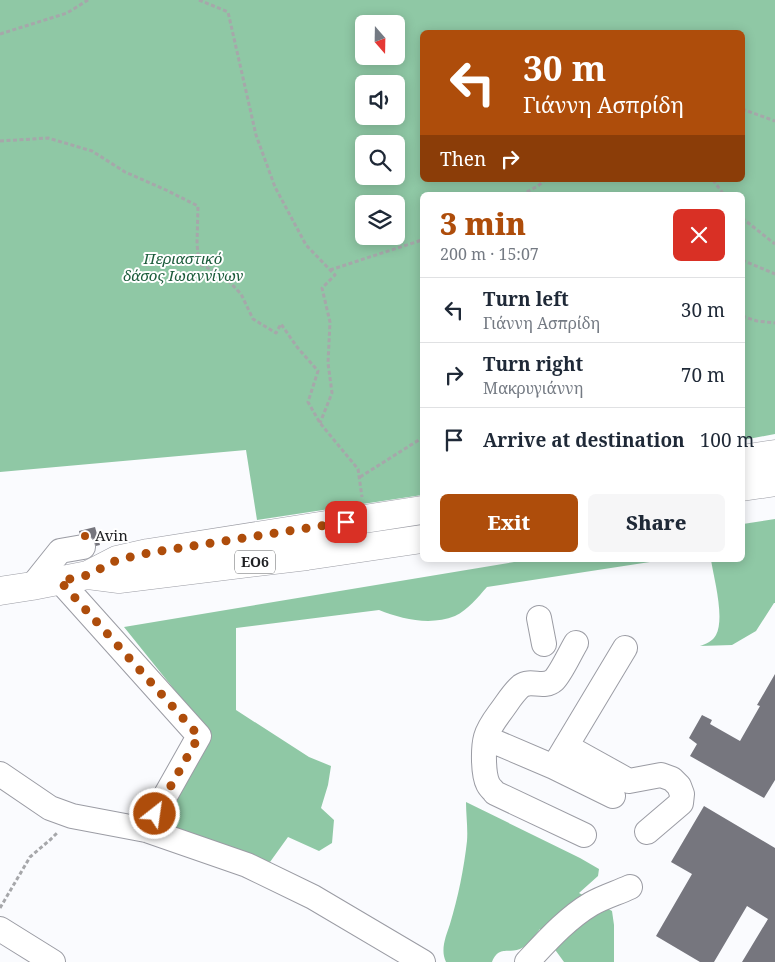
<!DOCTYPE html>
<meta charset="utf-8">
<style>
:root{--surface:#fff;--page:#f6f6f7;--text:#1f2937;--muted:#747a83;--line:#e0e1e3;--accent:#ae4d0b}
body{margin:0;font-family:"Noto Serif",serif;background:var(--page);color:var(--text);height:100vh;display:flex;flex-direction:column;font-size:19px;white-space:nowrap}
*{box-sizing:border-box;margin:0}
p{font-size:16px;color:var(--muted)}
.icon{flex:none;width:28px;height:28px;fill:none;stroke:currentColor;stroke-width:2;stroke-linecap:round;stroke-linejoin:round}
.map{position:relative;flex:1;overflow:hidden}
.panel{position:absolute;left:420px;top:192px;width:325px;height:370px;display:flex;flex-direction:column;background:var(--surface);border-radius:8px;box-shadow:0 2px 12px #0003}
.panel>*{flex:none}
.guide{position:absolute;left:420px;top:30px;width:325px;height:152px;border-radius:8px;box-shadow:0 2px 12px #0003;background:#ae4d0b;color:#fff;overflow:hidden}
.needle{width:32px;rotate:160deg}
.controls{position:absolute;left:355px;top:15px;display:grid;gap:10px}
.controls a{display:grid;place-items:center;width:50px;height:50px;border-radius:8px;background:var(--surface);box-shadow:0 2px 12px #0003;font-size:25px}
.pin{position:absolute;display:grid;place-items:center;width:42px;height:42px;color:#fff;margin:-21px;border-radius:10px;box-shadow:0 2px 8px #0006}
.me{position:absolute;width:55px;margin:-28px;rotate:30deg;stroke-linejoin:round;filter:drop-shadow(0 0 4px #0008)}
.turn{display:flex;align-items:center;gap:18px;height:105px;padding:0 20px;font-size:22px}
.turn .icon{width:65px;height:65px;stroke-width:2.5}
.turn b{display:block;font-size:35px;line-height:42px}
.then{display:flex;align-items:center;height:48px;padding:0 20px;background:#0003;gap:10px;font-size:19px}
.round{display:grid;place-items:center;flex:none;width:52px;height:52px;border-radius:8px;background:var(--page)}
.overview{display:flex;align-items:center;justify-content:space-between;height:85px;padding:0 20px}
h1{font-size:30px;font-weight:800;line-height:38px;color:var(--accent)}
.button{display:flex;gap:10px;margin-top:auto;padding:10px 20px}
.button a{flex:1;height:58px;border-radius:8px;background:var(--accent);color:#fff;font-size:20px;font-weight:800;line-height:58px;text-align:center}
.button a+a{background:var(--page);color:var(--text)}
ul{padding:0;list-style:none}
li{display:flex;align-items:center;gap:15px;height:65px;padding:0 20px;border-top:1px solid var(--line)}
li div{flex:1}
li b{display:block;font-size:19px}
li em{font-style:normal}
.map>svg:first-child{display:block}
.forest{fill:#8fc8a5;fill-rule:evenodd}
.building{fill:#76767e}
.lines{fill:none;stroke-linecap:round;stroke-linejoin:round}
.minor-casing{stroke:#9b9ca4;stroke-width:26}
.major-casing{stroke:#9b9ca4;stroke-width:29}
.path{stroke:#a6a7aa;stroke-width:3;stroke-dasharray:4 2.5;stroke-linecap:butt}
.minor{stroke:#fff;stroke-width:24}
.major{stroke:#fff;stroke-width:28}
.route{stroke:#ae4d0b;stroke-width:9;stroke-dasharray:0 16.2}
.poi-dot{fill:#ae4d0b;stroke:#fff;stroke-width:2}
.labels{text-anchor:middle;stroke-width:4;stroke-linejoin:round;paint-order:stroke}
.shield{fill:#fff;stroke:#636466;stroke-width:1}
.shield-label{font-size:14px;font-weight:bold;fill:#202124}
.park-label{font-size:15px;font-style:italic;fill:#1d5d3c;stroke:#fff}
.poi-label{font-size:15px;fill:#202124;stroke:#fff;text-anchor:start}
</style>
<div class="map">
<svg width="775" height="962" viewBox="0 0 775 962">
<rect width="100%" height="100%" fill="#fafbfe"/>
<path class="forest" d="M 0,0 L 775,0 L 775,434 L 743,440 L 742,195 L 422,195 L 422,495 L 257,520 L 246,450 L 0,472 ZM 364,24 L 396,24 L 396,56 L 364,56 ZM 422,32 L 742,32 L 742,180 L 422,180 ZM 364,84 L 396,84 L 396,116 L 364,116 ZM 364,144 L 396,144 L 396,176 L 364,176 ZM 364,204 L 396,204 L 396,236 L 364,236 Z
M 775,519 L 775,603 L 774,603 L 756,631 L 732,645 L 700,646 C 706,644 713,641 716,635 C 725,618 714,579 711,560 L 742,560 L 743,524 Z
M 526,560 L 663,560 L 487,587 C 478,597 468,610 455,616 C 430,626 402,619 379,610 L 236,628 L 236,710 L 309,757 L 331,766 L 328,785 L 321,808 L 334,820 L 332,843 L 319,851 L 288,837 L 270,862 L 178,829 L 164,817 L 210,734 L 124,627 Z
M 466,802 L 580,858 L 599,869 L 598,876 L 579,893 L 612,911 L 614,925 L 614,962 L 564,962 L 540,929 C 535,935 528,946 520,949 C 508,954 499,945 492,962 L 446,962 C 440,950 446,936 450,924 C 458,898 464,868 467,841 C 468,828 466,815 466,802 Z"/>
<path class="building" d="M 95,527 L 100,545 L 83,549 L 79,531 Z
M 775,674 L 775,780 L 764,798 L 690,756 L 697,744 L 689,738 L 702,715 L 712,720 L 710,724 L 740,741 L 760,706 L 757,705 Z
M 704,806 L 775,848 L 775,962 L 742,962 L 768,919 L 747,906 L 714,962 L 700,962 L 656,936 L 692,874 L 671,862 Z"/>
<g class="lines">
<g class="minor-casing">
<path id="minor" d="M 60,581 L 199,736 L 146,830
M 32,586 L 60,551 L 83,547
M 539,618 L 544,644
M 576,643 C 570,653 561,673 554,680 C 544,689 531,679 521,686 C 514,692 509,700 504,707 C 497,717 489,726 486,737 C 483,748 483,774 488,784 C 489,787 493,790 495,793 L 584,835
M 486,738 L 554,767 L 613,796
M 566,746 L 629,781 L 661,775 L 672,779 L 679,786 L 682,794 L 681,803 L 647,832
M 559,758 L 625,648
M 0,774 L 50,808 L 72,816 L 146,830 L 247,865 L 313,897 L 423,962
M 0,929 L 53,962
M 527,962 C 546,942 566,919 591,904 C 603,897 617,893 630,887"/>
</g>
<g class="major-casing">
<path id="major" d="M 742,459 L 775,454
M 742,487 L 775,482
M 88,575 L 117,560 L 148,553 L 422,510
M 0,591 L 32,586 L 88,575 L 119,579 L 307,556 L 422,539"/>
</g>
<path class="path" d="M 199,0 L 228,12 L 256,135 L 275,187 L 306,245 L 335,275 L 322,288 L 330,322 L 328,363 L 332,393 L 320,423
M 0,34 L 67,13 L 88,0
M 742,109 L 775,121
M 0,141 L 48,138 L 92,151 L 125,172 L 166,190 L 198,206 L 197,244 L 199,264 L 223,275 L 241,294 L 253,319 L 276,333 L 281,324 L 297,347 L 318,371 L 308,402 L 320,423 L 358,469 L 362,497
M 713,180 L 724,195
M 521,195 L 538,186 L 545,180
M 742,218 L 775,244
M 742,260 L 775,274
M 330,270 L 422,240
M 742,316 L 757,321 L 775,323
M 360,477 L 422,438
M 0,908 L 30,857 L 51,839 L 57,833"/>
<use href="#minor" class="minor"/>
<use href="#major" class="major"/>
</g>
<g class="lines">
<path class="route" d="M 155,814 L 199,736 L 60,581 L 88,575 L 117,560 L 148,553 L 346,522"/>
</g>
<circle class="poi-dot" cx="85" cy="536" r="5"/>
<g class="labels">
<rect class="shield" x="235" y="550.5" width="40" height="23" rx="4"/>
<g class="shield-label">
<text x="255" y="567">ΕΟ6</text>
</g>
<g class="park-label">
<text x="183" y="264">Περιαστικό<tspan x="183" dy="17">δάσος Ιωαννίνων</tspan></text>
</g>
<g class="poi-label">
<text x="95" y="541">Avin</text>
</g>
</g>
</svg>
<div class="controls">
<a><svg class="needle" viewBox="-14 -14 28 28"><path d="M0-13l5 13h-10z" fill="#e53935"/><path d="M0 13l5-13h-10z" fill="#747a83"/></svg></a>
<a><svg class="icon" aria-label="sound" viewBox="0 0 24 24"><path d="M4 9h4l5-4v14l-5-4H4zM17 9q2 3 0 6"/></svg></a>
<a><svg class="icon" aria-label="search" viewBox="0 0 24 24"><circle cx="10" cy="10" r="6"/><path d="M15 15l6 6"/></svg></a>
<a><svg class="icon" aria-label="layers" viewBox="0 0 24 24"><path d="M12 4l9 5-9 5-9-5zM3 14l9 5 9-5"/></svg></a>
</div>
<div class="pin" style="left:346px;top:522px;background:#d93025"><svg class="icon" aria-label="arrive" viewBox="0 0 24 24"><path d="M6 21V4h12l-3 4 3 4H6"/></svg></div>
<svg class="me" style="left:155px;top:814px" viewBox="-20 -20 40 40"><circle r="17" fill="#ae4d0b" stroke="#fff" stroke-width="3"/><path d="M0-11L8 9 0 5-8 9z" fill="#fff"/></svg>
<div class="guide">
<div class="turn"><svg class="icon" aria-label="left" viewBox="0 0 24 24"><path d="M17 20v-9H6M10 6l-5 5 5 5"/></svg><div><b>30 m</b>Γιάννη Ασπρίδη</div></div>
<div class="then">Then<svg class="icon" aria-label="right" viewBox="0 0 24 24"><path d="M7 20v-9h11M14 6l5 5-5 5"/></svg></div>
</div>
<section class="panel">
<div class="overview"><div><h1>3 min</h1><p>200 m · 15:07</p></div><a class="round" style="background:#d93025;color:#fff"><svg class="icon" aria-label="close" viewBox="0 0 24 24"><path d="M6 6l12 12M18 6L6 18"/></svg></a></div>
<ul>
<li><svg class="icon" aria-label="left" viewBox="0 0 24 24"><path d="M17 20v-9H6M10 6l-5 5 5 5"/></svg><div><b>Turn left</b><p>Γιάννη Ασπρίδη</p></div><em>30 m</em></li>
<li><svg class="icon" aria-label="right" viewBox="0 0 24 24"><path d="M7 20v-9h11M14 6l5 5-5 5"/></svg><div><b>Turn right</b><p>Μακρυγιάννη</p></div><em>70 m</em></li>
<li><svg class="icon" aria-label="arrive" viewBox="0 0 24 24"><path d="M6 21V4h12l-3 4 3 4H6"/></svg><div><b>Arrive at destination</b></div><em>100 m</em></li>
</ul>
<div class="button"><a>Exit</a><a>Share</a></div>
</section>
</div>
